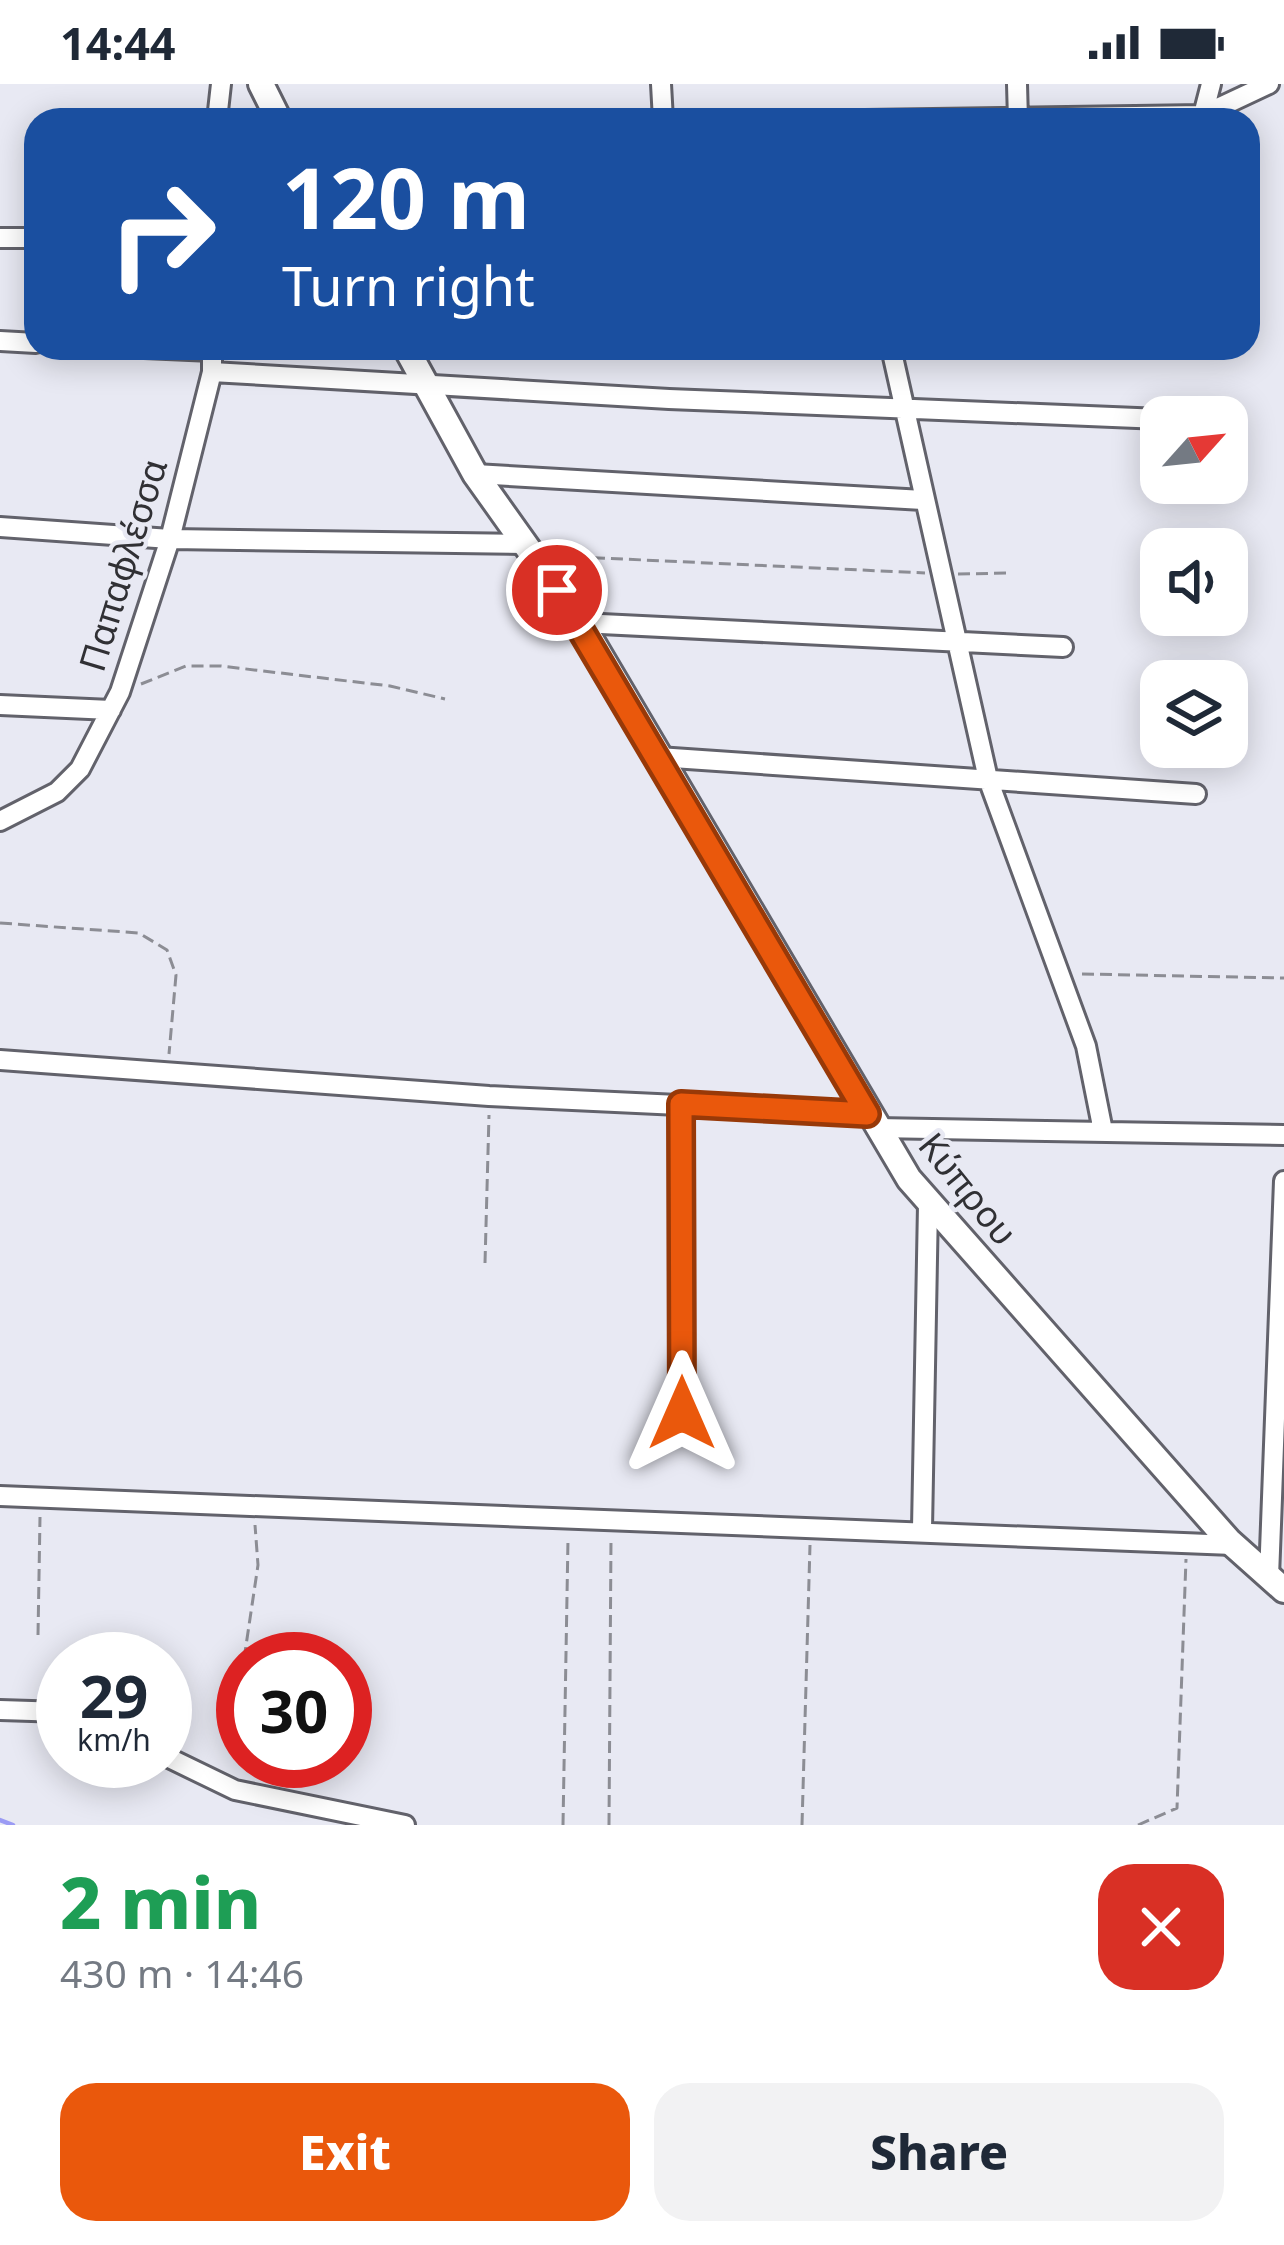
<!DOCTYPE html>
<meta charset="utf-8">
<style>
:root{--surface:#fff;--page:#f2f2f3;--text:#1f2937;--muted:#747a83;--accent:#ea580c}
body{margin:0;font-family:"Noto Sans",sans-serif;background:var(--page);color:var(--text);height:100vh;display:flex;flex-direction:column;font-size:45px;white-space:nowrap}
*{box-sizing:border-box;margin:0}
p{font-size:39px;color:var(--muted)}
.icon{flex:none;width:66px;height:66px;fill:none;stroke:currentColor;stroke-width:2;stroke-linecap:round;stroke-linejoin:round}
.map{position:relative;height:1741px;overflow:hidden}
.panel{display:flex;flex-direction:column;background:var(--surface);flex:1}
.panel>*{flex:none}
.banner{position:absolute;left:24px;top:24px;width:1236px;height:252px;border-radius:36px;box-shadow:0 6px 30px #0003;background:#1a4fa0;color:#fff;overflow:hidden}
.needle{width:78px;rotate:63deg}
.controls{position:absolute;left:1140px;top:312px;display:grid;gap:24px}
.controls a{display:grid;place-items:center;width:108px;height:108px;border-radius:24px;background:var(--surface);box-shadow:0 6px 30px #0003;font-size:60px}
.speed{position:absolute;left:36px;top:1548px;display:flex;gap:24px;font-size:60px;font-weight:700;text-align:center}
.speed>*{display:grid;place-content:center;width:156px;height:156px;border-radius:50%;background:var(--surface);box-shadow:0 6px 30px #0003;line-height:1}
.speed small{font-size:30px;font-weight:400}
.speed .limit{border:18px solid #d22;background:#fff;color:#111}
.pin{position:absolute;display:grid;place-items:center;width:102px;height:102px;color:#fff;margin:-51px;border:6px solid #fff;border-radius:50%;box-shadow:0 3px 12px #0007}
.me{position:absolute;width:132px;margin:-66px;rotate:0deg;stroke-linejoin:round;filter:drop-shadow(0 0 9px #0008)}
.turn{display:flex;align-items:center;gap:42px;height:252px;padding:0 60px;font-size:54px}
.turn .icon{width:156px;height:156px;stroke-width:2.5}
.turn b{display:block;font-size:84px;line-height:102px}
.round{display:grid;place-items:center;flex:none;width:126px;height:126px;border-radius:36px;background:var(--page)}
.overview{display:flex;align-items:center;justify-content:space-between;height:204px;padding:0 60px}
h1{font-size:72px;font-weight:800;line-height:90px;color:#1e9e55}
.cta{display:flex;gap:24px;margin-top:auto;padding:24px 60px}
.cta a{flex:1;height:138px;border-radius:36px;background:var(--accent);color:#fff;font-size:48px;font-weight:800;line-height:138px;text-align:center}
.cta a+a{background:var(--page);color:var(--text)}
.status{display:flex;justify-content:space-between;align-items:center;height:84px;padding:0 60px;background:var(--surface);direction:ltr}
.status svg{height:33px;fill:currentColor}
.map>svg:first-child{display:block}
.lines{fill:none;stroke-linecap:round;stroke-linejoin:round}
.stream{stroke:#9b9bf4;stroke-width:4.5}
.minor-casing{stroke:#62626b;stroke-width:24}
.tertiary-casing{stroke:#62626b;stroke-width:30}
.path{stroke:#8c8d94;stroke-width:3;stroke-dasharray:12 6;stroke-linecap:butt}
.minor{stroke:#fff;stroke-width:18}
.tertiary{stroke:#fff;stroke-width:24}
.route-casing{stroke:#983908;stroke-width:30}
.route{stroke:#ea580c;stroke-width:21}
.labels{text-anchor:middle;stroke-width:9;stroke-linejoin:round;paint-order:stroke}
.street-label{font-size:36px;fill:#303034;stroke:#e8e9f3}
</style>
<div class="status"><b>14:44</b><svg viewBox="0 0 49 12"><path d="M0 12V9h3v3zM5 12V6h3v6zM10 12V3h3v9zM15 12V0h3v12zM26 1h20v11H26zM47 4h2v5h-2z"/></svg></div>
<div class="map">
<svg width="1284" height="1741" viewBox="0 0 1284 1741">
<rect width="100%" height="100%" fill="#e8e9f3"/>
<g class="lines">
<path class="stream" d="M 0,1736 L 13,1741"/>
<g class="minor-casing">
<path id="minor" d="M 661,0 L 663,36
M 1017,0 L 1018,36
M 1203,31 L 1211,0
M 217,36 L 221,0
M 865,36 L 1203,31 L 1269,0
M 0,154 L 36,154
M 0,257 L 36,259
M 144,264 L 212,267
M 891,264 L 988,695 L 1086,962 L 1103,1047
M 212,288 L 669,315 L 1161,335
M 475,390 L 923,416
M 0,443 L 170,455 L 523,460
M 581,539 L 1063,563
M 0,621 L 111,626
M 658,673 L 1196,710
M 0,737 L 57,708 L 80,685 L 120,608 L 170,455 L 212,288 L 212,264
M 0,976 L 489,1012 L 867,1030
M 681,1020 L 682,1329
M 876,1044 L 1284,1051
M 0,1412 L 1233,1461
M 922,1445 L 928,1121
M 1269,1493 L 1284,1097
M 0,1626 L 63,1628
M 165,1672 L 235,1706 L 405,1741"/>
</g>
<g class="tertiary-casing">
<path id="tertiary" d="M 261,0 L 279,36
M 406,264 L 475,390 L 581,539 L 909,1095 L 1229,1457 L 1284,1506"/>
</g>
<path class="path" d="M 557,472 L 925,489
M 958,490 L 1010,489
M 141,600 L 186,582 L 221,582 L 390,602 L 445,615
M 0,839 L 139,849 L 167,866 L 176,891 L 169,970
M 1082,890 L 1284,894
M 485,1179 L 489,1031
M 38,1551 L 40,1433
M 244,1575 L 258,1481 L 255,1441
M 243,1653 L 243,1637
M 563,1741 L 568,1455
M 609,1741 L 611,1455
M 802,1741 L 810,1461
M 1138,1741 L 1177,1724 L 1186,1475"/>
<use href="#minor" class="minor"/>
<use href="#tertiary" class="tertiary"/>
</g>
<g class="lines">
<g class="route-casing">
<path id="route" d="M 557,506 L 867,1030 L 681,1020 L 682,1329"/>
</g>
<use href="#route" class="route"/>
</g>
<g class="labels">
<g class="street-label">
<text transform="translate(123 481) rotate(-73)" y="13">Παπαφλέσσα</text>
<text transform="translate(968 1105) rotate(51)" y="13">Κύπρου</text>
</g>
</g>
</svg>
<div class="controls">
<a><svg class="needle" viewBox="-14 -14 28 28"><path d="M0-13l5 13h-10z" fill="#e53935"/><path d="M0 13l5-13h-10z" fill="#747a83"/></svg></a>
<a><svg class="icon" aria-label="sound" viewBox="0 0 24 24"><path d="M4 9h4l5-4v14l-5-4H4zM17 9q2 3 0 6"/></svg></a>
<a><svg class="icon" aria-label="layers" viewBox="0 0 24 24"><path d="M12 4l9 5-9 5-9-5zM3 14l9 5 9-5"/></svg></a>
</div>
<div class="speed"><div>29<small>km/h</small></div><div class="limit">30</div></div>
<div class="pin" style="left:557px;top:506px;background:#d93025"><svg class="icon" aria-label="arrive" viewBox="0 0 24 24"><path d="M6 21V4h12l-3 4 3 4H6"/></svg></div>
<svg class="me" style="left:682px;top:1329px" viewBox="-20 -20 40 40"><path d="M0-17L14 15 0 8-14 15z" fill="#ea580c" stroke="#fff" stroke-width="4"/></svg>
<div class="banner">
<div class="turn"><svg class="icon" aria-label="right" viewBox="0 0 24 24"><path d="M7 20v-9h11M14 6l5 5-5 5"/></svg><div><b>120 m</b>Turn right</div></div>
</div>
</div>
<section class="panel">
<div class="overview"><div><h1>2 min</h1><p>430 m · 14:46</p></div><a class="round" style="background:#d93025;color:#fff"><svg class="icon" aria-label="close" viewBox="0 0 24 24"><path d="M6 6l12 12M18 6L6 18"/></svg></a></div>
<div class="cta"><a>Exit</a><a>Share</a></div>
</section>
